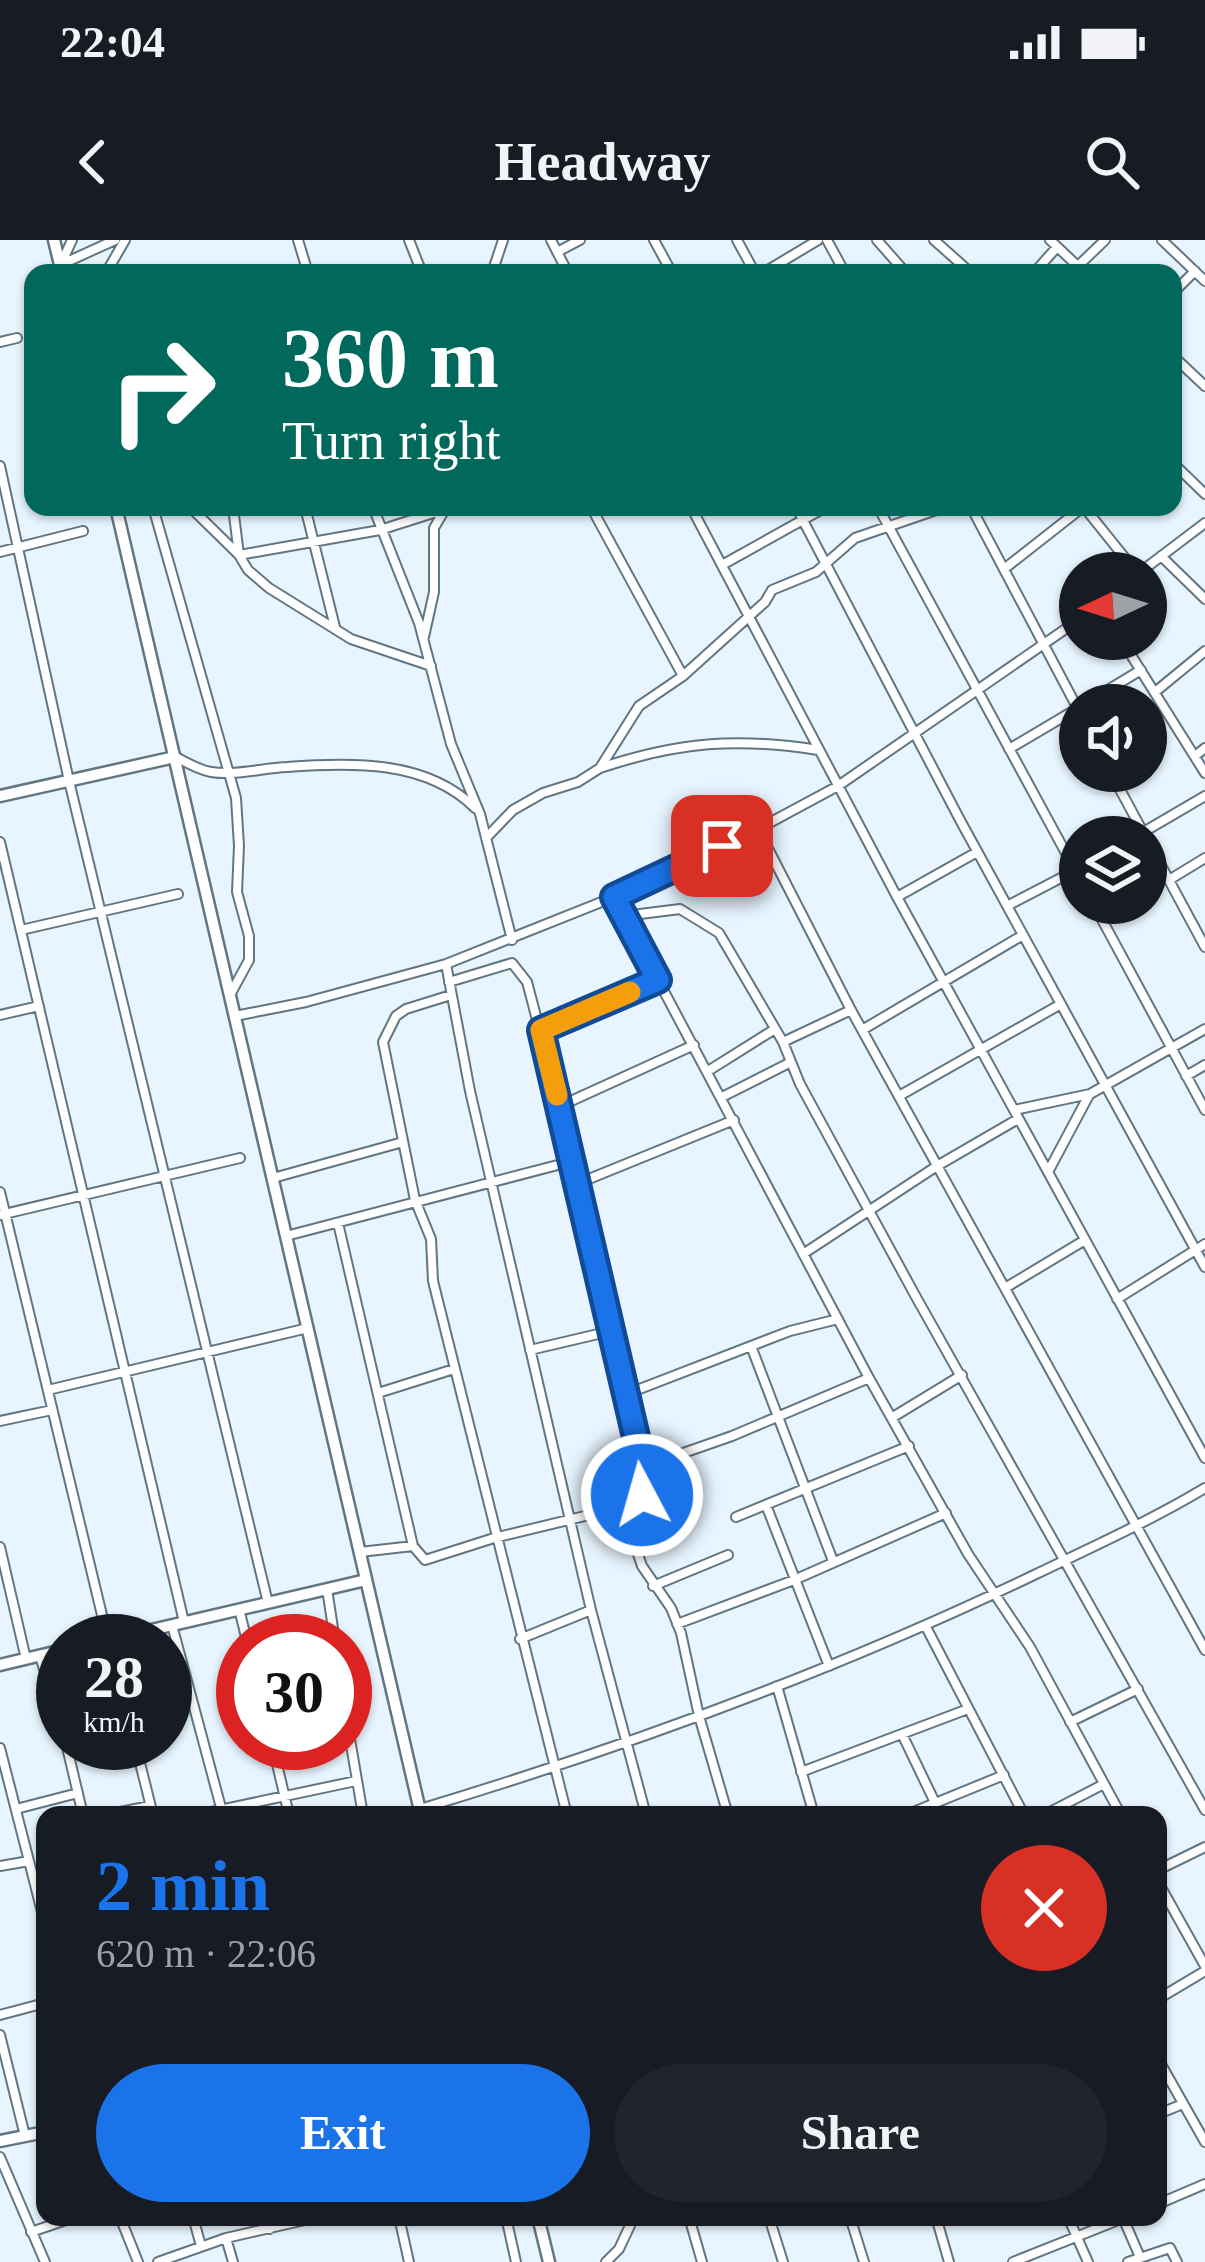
<!DOCTYPE html>
<meta charset="utf-8">
<style>
:root{--surface:#171b24;--page:#20242c;--text:#f1f3f6;--muted:#9ea1a6;--accent:#1a73e8}
body{margin:0;font-family:Georgia,serif;background:var(--page);color:var(--text);height:100vh;display:flex;flex-direction:column;font-size:45px;white-space:nowrap}
*{box-sizing:border-box;margin:0}
p{font-size:39px;color:var(--muted)}
.icon{flex:none;width:66px;height:66px;fill:none;stroke:currentColor;stroke-width:2;stroke-linecap:round;stroke-linejoin:round}
.map{position:relative;flex:1;overflow:hidden}
.sheet{position:absolute;left:36px;top:1566px;width:1131px;height:420px;display:flex;flex-direction:column;background:var(--surface);border-radius:24px;box-shadow:0 3px 9px #0004}
.sheet>*{flex:none}
.top-card{position:absolute;left:24px;top:24px;width:1158px;height:252px;border-radius:24px;box-shadow:0 3px 9px #0004;background:#00695c;color:#fff;overflow:hidden}
.needle{width:78px;rotate:266deg}
.tools{position:absolute;left:1059px;top:312px;display:grid;gap:24px}
.tools a{display:grid;place-items:center;width:108px;height:108px;border-radius:50%;background:var(--surface);box-shadow:0 3px 9px #0004;font-size:60px}
.speed{position:absolute;left:36px;top:1374px;display:flex;gap:24px;font-size:60px;font-weight:700;text-align:center}
.speed>*{display:grid;place-content:center;width:156px;height:156px;border-radius:50%;background:var(--surface);box-shadow:0 3px 9px #0004;line-height:1}
.speed small{font-size:30px;font-weight:400}
.speed .limit{border:18px solid #d22;background:#fff;color:#111}
.pin{position:absolute;display:grid;place-items:center;width:102px;height:102px;color:#fff;margin:-51px;border-radius:24px;box-shadow:0 6px 18px #0006}
.me{position:absolute;width:132px;margin:-66px;rotate:354deg;stroke-linejoin:round;filter:drop-shadow(0 0 9px #0008)}
.turn{display:flex;align-items:center;gap:42px;height:252px;padding:0 60px;font-size:54px}
.turn .icon{width:156px;height:156px;stroke-width:2.5}
.turn b{display:block;font-size:84px;line-height:102px}
.round{display:grid;place-items:center;flex:none;width:126px;height:126px;border-radius:63px;background:var(--page)}
.head{display:flex;align-items:center;justify-content:space-between;height:204px;padding:0 60px}
h1{font-size:72px;font-weight:800;line-height:90px;color:var(--accent)}
.cta{display:flex;gap:24px;margin-top:auto;padding:24px 60px}
.cta a{flex:1;height:138px;border-radius:72px;background:var(--accent);color:#fff;font-size:48px;font-weight:800;line-height:138px;text-align:center}
.cta a+a{background:var(--page);color:var(--text)}
.status{display:flex;justify-content:space-between;align-items:center;height:84px;padding:0 60px;background:var(--surface);direction:ltr}
.status svg{height:33px;fill:currentColor}
header{display:flex;justify-content:space-between;align-items:center;height:156px;padding:0 60px;background:var(--surface);font-size:54px;font-weight:800}
.map>svg:first-child{display:block}
.lines{fill:none;stroke-linecap:round;stroke-linejoin:round}
.street-casing{stroke:#617683;stroke-width:12}
.secondary-casing{stroke:#617683;stroke-width:15}
.street{stroke:#fff;stroke-width:8}
.secondary{stroke:#fff;stroke-width:10}
.route-casing{stroke:#114b97;stroke-width:30}
.route{stroke:#1a73e8;stroke-width:21}
.slow{stroke:#f59e0b;stroke-width:21}
</style>
<div class="status"><b>22:04</b><svg viewBox="0 0 49 12"><path d="M0 12V9h3v3zM5 12V6h3v6zM10 12V3h3v9zM15 12V0h3v12zM26 1h20v11H26zM47 4h2v5h-2z"/></svg></div>
<header><svg class="icon" aria-label="back" viewBox="0 0 24 24"><path d="M15 5l-7 7 7 7"/></svg>Headway<svg class="icon" aria-label="search" viewBox="0 0 24 24"><circle cx="10" cy="10" r="6"/><path d="M15 15l6 6"/></svg></header>
<div class="map">
<svg width="1205" height="2022" viewBox="0 0 1205 2022">
<rect width="100%" height="100%" fill="#e8f5ff"/>
<g class="lines">
<g class="street-casing">
<path id="street" d="M 298,0 L 308,33
M 409,0 L 422,33
M 551,0 L 568,33
M 654,0 L 672,33
M 737,0 L 755,33
M 827,0 L 845,33
M 877,0 L 906,33
M 934,0 L 971,33
M 1050,0 L 1085,33
M 1162,0 L 1205,41
M 557,12 L 580,0
M 61,24 L 72,0
M 60,25 L 115,0
M 1078,26 L 1105,0
M 106,33 L 125,0
M 492,33 L 503,0
M 763,33 L 818,0
M 1034,33 L 1057,7
M 1173,53 L 1195,31
M 0,102 L 17,98
M 1173,116 L 1205,146
M 1173,223 L 1205,254
M 0,226 L 69,541 L 268,1363
M 153,267 L 236,558 L 239,606 L 237,652 L 249,696 L 249,720 L 230,755
M 190,267 L 239,315 L 248,330 L 269,348 L 351,399 L 431,426
M 233,267 L 239,315 L 380,290 L 452,267
M 305,267 L 335,387
M 373,267 L 419,383 L 451,504 L 480,574 L 512,700
M 591,267 L 683,436
M 691,267 L 897,657 L 1205,1218
M 796,267 L 960,580 L 1205,1027
M 878,267 L 1080,639
M 971,267 L 1080,473
M 1084,267 L 1137,333
M 0,312 L 83,291
M 1161,316 L 1205,359
M 722,325 L 826,267
M 1004,329 L 1083,267
M 1139,333 L 1205,283
M 424,397 L 434,352 L 434,288 L 444,271
M 1121,399 L 1205,533
M 1155,452 L 1205,411
M 1083,465 L 1141,430
M 1009,509 L 1080,467
M 1195,516 L 1205,508
M 176,517 C 187,523 199,530 211,532 C 236,536 262,528 287,527 C 351,522 427,520 475,568
M 600,528 C 678,502 737,497 818,510
M 1110,531 L 1205,707
M 758,589 L 851,770 L 1205,1410
M 1135,597 L 1205,556
M 486,598 L 513,570 L 543,553 L 578,542 L 600,528 L 639,466 L 683,436 L 765,362 L 772,350 L 816,332 L 855,298 L 945,267
M 0,602 L 184,1382
M 1169,640 L 1205,618
M 614,657 L 869,1138 L 968,1314 L 1030,1407 L 1121,1575
M 897,657 L 977,612
M 1093,663 L 1205,870
M 1007,666 L 1080,628
M 624,676 L 680,669 L 719,693 L 783,802 L 800,844 L 916,1057 L 1205,1570
M 21,690 L 178,654
M 446,724 L 470,851 L 591,1370 L 646,1575
M 449,742 L 512,723 L 527,742 C 562,873 591,1005 620,1138 C 628,1176 649,1216 642,1255 L 622,1267 L 642,1326 L 671,1368 L 681,1393 L 699,1476 L 728,1575
M 451,755 L 406,769 L 396,776 L 383,802 L 415,960 L 431,999 L 433,1041 L 441,1073 L 567,1575
M 0,775 L 39,766
M 235,776 L 306,762 L 446,724 L 614,657 L 758,589 L 838,546 L 1080,379
M 541,790 L 658,740
M 862,790 L 1023,695
M 783,802 L 851,770
M 708,831 L 775,789
M 1186,836 L 1205,825
M 899,856 L 1061,764
M 722,857 L 791,822
M 560,866 L 694,805
M 1014,870 L 1090,854 L 1205,789
M 1048,932 L 1089,855
M 273,938 L 403,902
M 579,943 L 734,880
M 0,952 L 108,1400
M 0,975 L 240,918
M 338,983 L 413,1306 L 425,1320 L 494,1298 L 622,1267
M 286,996 L 573,921
M 803,1014 L 937,926 L 1018,879
M 1005,1048 L 1085,1000
M 1117,1059 L 1205,1004
M 751,1106 L 833,1321
M 530,1110 L 611,1091
M 48,1150 L 308,1088
M 378,1153 L 454,1129
M 624,1155 L 790,1091 L 838,1079
M 893,1177 L 962,1135
M 0,1181 L 52,1170
M 643,1227 L 732,1196 L 869,1138
M 766,1265 L 829,1426
M 736,1277 L 909,1206
M 0,1307 L 26,1419
M 360,1312 L 413,1306
M 653,1346 L 728,1315
M 327,1349 L 335,1401
M 239,1369 L 247,1401
M 677,1384 L 794,1340 L 946,1273
M 172,1385 L 223,1575
M 925,1385 L 1024,1575
M 520,1399 L 591,1370
M 40,1416 L 63,1493
M 777,1446 L 814,1575
M 345,1470 L 363,1575
M 1070,1482 L 1138,1449
M 902,1494 L 941,1575
M 66,1503 L 83,1575
M 135,1503 L 153,1575
M 272,1503 L 289,1575
M 0,1508 L 29,1621 L 0,1626
M 801,1532 L 968,1469
M 16,1569 L 78,1553
M 420,1569 C 629,1506 837,1430 1034,1335 C 1092,1307 1150,1281 1205,1248
M 105,1575 L 150,1566
M 196,1575 L 356,1541
M 906,1575 L 1004,1535
M 1044,1575 L 1104,1544
M 29,1621 L 45,1684
M 1158,1630 L 1205,1607
M 1158,1642 L 1205,1726
M 1158,1759 L 1205,1731
M 0,1775 L 45,1763
M 0,1795 L 25,1896
M 1158,1819 L 1205,1902
M 1158,1874 L 1183,1864
M 0,1917 L 45,2022
M 1158,1964 L 1205,1944
M 120,1977 L 138,2022
M 193,1977 L 201,2006
M 268,1977 L 270,1989
M 399,1977 L 409,2022
M 506,1977 L 516,2022
M 689,1977 L 702,2022
M 769,1977 L 783,2022
M 850,1977 L 864,2022
M 936,1977 L 949,2022
M 1068,1977 L 1088,2022
M 1123,1978 L 1140,2017
M 31,1992 L 69,1979
M 226,1998 L 233,2022
M 158,2022 L 226,1998 L 318,1977
M 606,2022 L 619,2009 L 634,1977
M 1013,2022 L 1126,1977
M 1128,2022 L 1170,2008 L 1177,2022"/>
</g>
<g class="secondary-casing">
<path id="secondary" d="M 54,0 L 62,33
M 116,267 L 421,1575
M 0,556 L 175,517
M 104,1401 L 366,1340
M 0,1425 L 63,1410
M 0,1901 L 45,1892
M 538,1977 L 549,2022"/>
</g>
<use href="#street" class="street"/>
<use href="#secondary" class="secondary"/>
</g>
<g class="lines">
<g class="route-casing">
<path id="route" d="M 642,1255 L 643,1227 L 541,790 L 658,740 L 614,657 L 722,606"/>
</g>
<use href="#route" class="route"/>
<path class="slow" d="M 557,855 L 541,790 L 630,752"/>
</g>
</svg>
<div class="tools">
<a><svg class="needle" viewBox="-14 -14 28 28"><path d="M0-13l5 13h-10z" fill="#e53935"/><path d="M0 13l5-13h-10z" fill="#9ea1a6"/></svg></a>
<a><svg class="icon" aria-label="sound" viewBox="0 0 24 24"><path d="M4 9h4l5-4v14l-5-4H4zM17 9q2 3 0 6"/></svg></a>
<a><svg class="icon" aria-label="layers" viewBox="0 0 24 24"><path d="M12 4l9 5-9 5-9-5zM3 14l9 5 9-5"/></svg></a>
</div>
<div class="speed"><div>28<small>km/h</small></div><div class="limit">30</div></div>
<div class="pin" style="left:722px;top:606px;background:#d93025"><svg class="icon" aria-label="arrive" viewBox="0 0 24 24"><path d="M6 21V4h12l-3 4 3 4H6"/></svg></div>
<svg class="me" style="left:642px;top:1255px" viewBox="-20 -20 40 40"><circle r="17" fill="#1a73e8" stroke="#fff" stroke-width="3"/><path d="M0-11L8 9 0 5-8 9z" fill="#fff"/></svg>
<div class="top-card">
<div class="turn"><svg class="icon" aria-label="right" viewBox="0 0 24 24"><path d="M7 20v-9h11M14 6l5 5-5 5"/></svg><div><b>360 m</b>Turn right</div></div>
</div>
<section class="sheet">
<div class="head"><div><h1>2 min</h1><p>620 m · 22:06</p></div><a class="round" style="background:#d93025;color:#fff"><svg class="icon" aria-label="close" viewBox="0 0 24 24"><path d="M6 6l12 12M18 6L6 18"/></svg></a></div>
<div class="cta"><a>Exit</a><a>Share</a></div>
</section>
</div>
